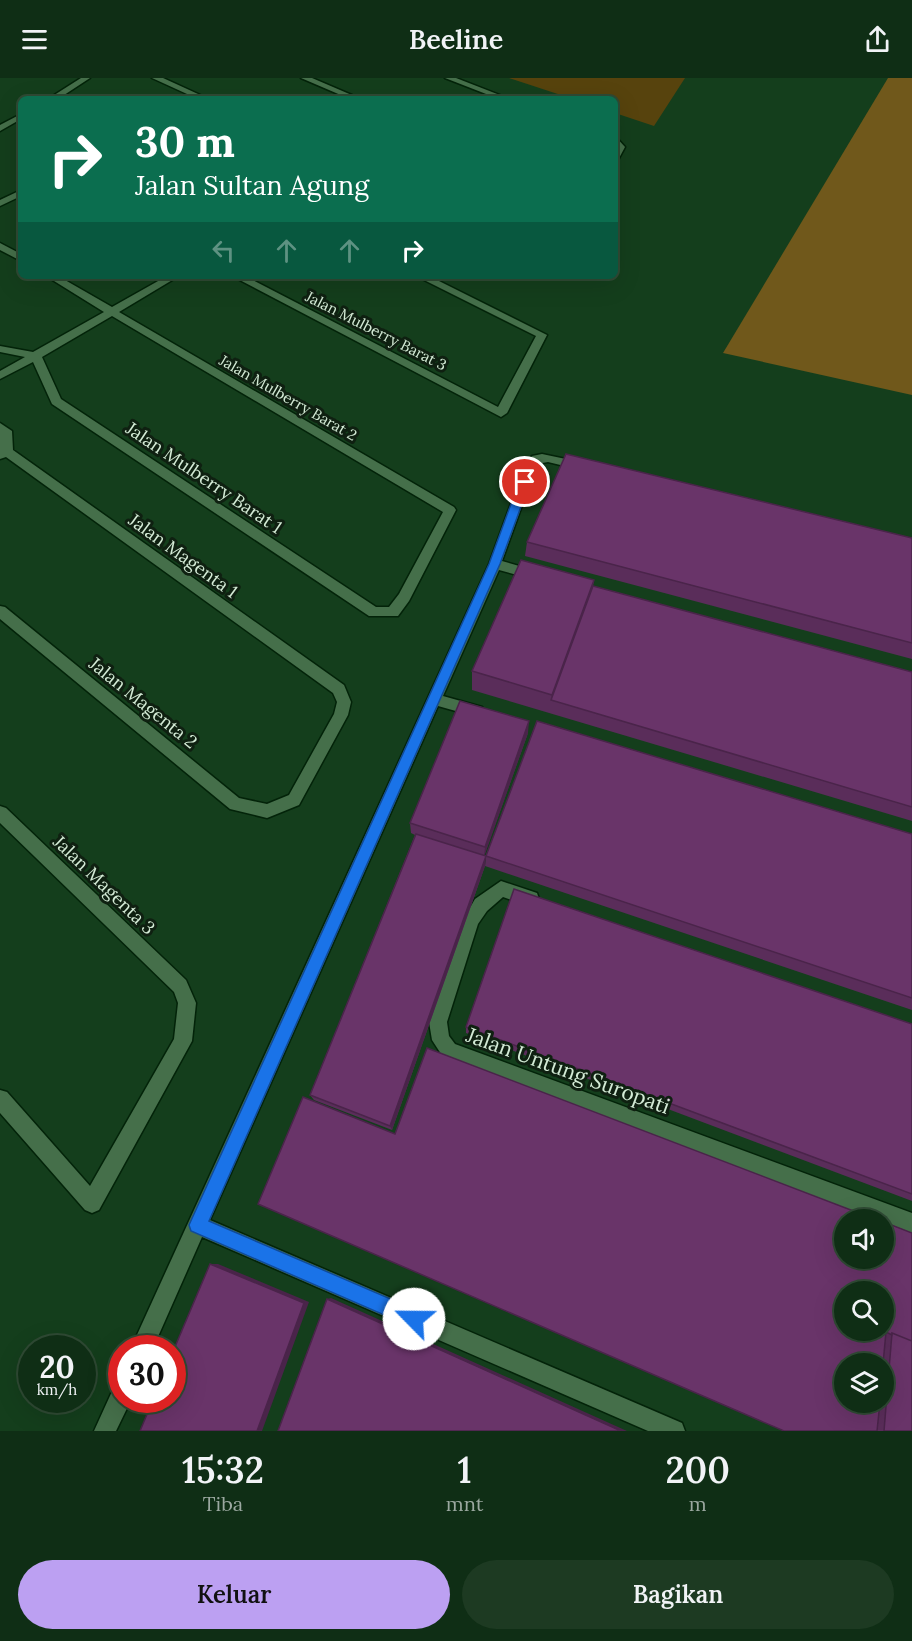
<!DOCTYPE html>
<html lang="id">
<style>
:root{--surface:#0f2e15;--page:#1d3a22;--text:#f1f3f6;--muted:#9ba8a0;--line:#2f4a34;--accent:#bca0f2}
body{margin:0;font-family:Lora,serif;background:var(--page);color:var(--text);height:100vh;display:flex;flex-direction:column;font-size:22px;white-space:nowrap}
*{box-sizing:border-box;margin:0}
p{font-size:20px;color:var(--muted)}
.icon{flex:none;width:33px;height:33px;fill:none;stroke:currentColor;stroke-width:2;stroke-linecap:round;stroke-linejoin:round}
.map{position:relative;height:1353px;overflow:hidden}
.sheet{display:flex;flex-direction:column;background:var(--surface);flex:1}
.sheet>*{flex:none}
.hud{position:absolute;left:18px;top:18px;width:600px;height:183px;border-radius:9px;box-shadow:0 6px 24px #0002,0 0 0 2px var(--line);background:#0b6e4f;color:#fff;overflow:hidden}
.buttons{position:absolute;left:834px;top:1131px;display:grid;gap:12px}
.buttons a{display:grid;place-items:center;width:60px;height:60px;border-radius:50%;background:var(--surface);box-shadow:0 6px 24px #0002,0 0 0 2px var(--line);font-size:30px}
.speed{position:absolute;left:18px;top:1257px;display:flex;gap:12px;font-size:30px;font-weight:700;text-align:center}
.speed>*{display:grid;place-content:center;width:78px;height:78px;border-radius:50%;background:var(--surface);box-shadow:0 6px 24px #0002,0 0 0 2px var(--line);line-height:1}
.speed small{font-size:15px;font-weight:400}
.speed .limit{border:9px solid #d22;background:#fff;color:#111}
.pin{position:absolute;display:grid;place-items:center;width:51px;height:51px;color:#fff;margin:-26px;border:3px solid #fff;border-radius:50%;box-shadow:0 2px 6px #0007}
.me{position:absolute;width:66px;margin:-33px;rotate:293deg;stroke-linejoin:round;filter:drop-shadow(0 0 4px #0008)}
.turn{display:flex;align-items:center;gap:21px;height:126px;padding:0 18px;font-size:27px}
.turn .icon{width:78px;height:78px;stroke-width:2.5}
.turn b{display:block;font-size:42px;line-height:51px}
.lanes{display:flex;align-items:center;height:57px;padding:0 18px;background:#0003;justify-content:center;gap:30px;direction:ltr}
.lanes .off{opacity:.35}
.eta{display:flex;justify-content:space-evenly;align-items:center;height:102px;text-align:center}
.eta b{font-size:36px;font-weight:600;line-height:42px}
.primary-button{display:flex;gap:12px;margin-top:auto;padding:12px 18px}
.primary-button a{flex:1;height:69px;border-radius:36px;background:var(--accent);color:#111;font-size:24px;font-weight:600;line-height:69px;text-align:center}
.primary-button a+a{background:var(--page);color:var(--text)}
header{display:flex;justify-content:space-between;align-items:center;height:78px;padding:0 18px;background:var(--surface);font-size:27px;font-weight:600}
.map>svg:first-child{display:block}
.green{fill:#57430d}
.forest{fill:#70581b}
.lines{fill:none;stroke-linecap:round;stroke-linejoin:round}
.minor-casing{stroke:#032309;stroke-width:3}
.minor{fill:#456f4a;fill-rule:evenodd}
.wall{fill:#5a2d5a;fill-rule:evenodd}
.shaded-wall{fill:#4a244a}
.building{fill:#693469;stroke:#4a244a;stroke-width:1.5;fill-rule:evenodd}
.route{fill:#1a73e8;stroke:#114b97;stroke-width:1.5}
.labels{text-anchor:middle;stroke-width:6;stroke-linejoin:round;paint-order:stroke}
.far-street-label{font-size:15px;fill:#d4ebd6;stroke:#0f2011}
.street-label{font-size:18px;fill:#d4ebd6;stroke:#0f2011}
.near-street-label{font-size:21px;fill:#d4ebd6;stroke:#0f2011}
</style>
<header><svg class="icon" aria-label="menu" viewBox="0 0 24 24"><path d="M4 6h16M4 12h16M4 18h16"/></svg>Beeline<svg class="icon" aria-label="share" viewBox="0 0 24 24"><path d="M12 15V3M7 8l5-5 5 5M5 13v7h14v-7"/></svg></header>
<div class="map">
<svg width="912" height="1353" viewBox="0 0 912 1353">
<rect width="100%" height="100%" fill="#143e1c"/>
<path class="green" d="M 509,0 L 685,0 L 654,48 L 615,35 L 615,21 L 573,21 Z"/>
<path class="forest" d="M 888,0 L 912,0 L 912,317 L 723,275 Z"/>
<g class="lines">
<g class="minor-casing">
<path id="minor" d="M 81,0 L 90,0 L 58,21 L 48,21 Z
M 152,0 L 163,0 L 209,21 L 198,21 Z
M 301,0 L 312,0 L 361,21 L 350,21 Z
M 445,0 L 456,0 L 510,21 L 499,21 Z
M 21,36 L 21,41 L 0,53 L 0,47 Z
M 615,58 L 625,69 L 618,82 L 615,83 Z
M 21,112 L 21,118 L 0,128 L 0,122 Z
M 0,165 L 21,176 L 21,183 L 0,172 Z
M 46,198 L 58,198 L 112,229 L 167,198 L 179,198 L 119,234 L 454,429 L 456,432 L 409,523 L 398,538 L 369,538 L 52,326 L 33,284 L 0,301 L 0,293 L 25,279 L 0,274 L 0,268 L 33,274 L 104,234 ZM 112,238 L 443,434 L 399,516 L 389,529 L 376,529 L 61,321 L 42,279 Z
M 232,198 L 245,198 L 498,329 L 536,258 L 416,198 L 429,198 L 547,257 L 507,335 L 501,339 Z
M 0,345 L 12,353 L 13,372 L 344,607 L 351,624 L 348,637 L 299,727 L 267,740 L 230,731 L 0,541 L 0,528 L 5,529 L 239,720 L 267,726 L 289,717 L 334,636 L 337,624 L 333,615 L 6,379 L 0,381 Z
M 542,376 L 585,385 L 587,388 L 581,392 L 548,384 L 537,386 L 502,483 L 540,494 L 542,497 L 535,502 L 499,492 L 443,618 L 482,629 L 484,633 L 482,637 L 477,639 L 438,628 L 210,1142 L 682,1345 L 685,1353 L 648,1353 L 202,1159 L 153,1270 L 131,1270 L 489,486 L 526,384 L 532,378 Z
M 0,728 L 6,730 L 186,902 L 196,925 L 192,963 L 99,1132 L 92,1135 L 85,1132 L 0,1035 L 0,1012 L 7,1014 L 90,1108 L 174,961 L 178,925 L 174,914 L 0,745 Z
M 501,803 L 537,815 L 539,821 L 537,827 L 531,829 L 503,819 L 487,833 L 478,846 L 447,944 L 449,958 L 455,966 L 912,1135 L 912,1155 L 884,1144 L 884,1142 L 876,1142 L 443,979 L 432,962 L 429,944 L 463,842 L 475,821 Z
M 122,1306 L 122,1322 L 131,1322 L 116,1353 L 94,1353 L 114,1309 Z"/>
</g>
<use href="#minor" class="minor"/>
</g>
<path class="wall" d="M 912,460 L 912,581 L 525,478 L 527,464 Z
M 594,502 L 593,508 L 912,594 L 912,743 L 472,612 L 472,593 Z
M 528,655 L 484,778 L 485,788 L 392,1052 L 314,1022 L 310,1017 L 415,757 L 411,755 L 410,745 Z
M 912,756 L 912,932 L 485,788 L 486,778 Z
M 912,946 L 912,1123 L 466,955 L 466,949 Z
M 395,1056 L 884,1180 L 912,1353 L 784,1353 ZM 884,1286 L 884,1324 L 844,1324 Z"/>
<path class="shaded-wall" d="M 594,502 L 590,522 L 551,622 L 552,617 Z
M 529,643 L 528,655 L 484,779 L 485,769 Z
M 486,778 L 485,788 L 392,1052 L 390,1048 Z
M 210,1186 L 218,1186 L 309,1224 L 262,1353 L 257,1353 Z
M 331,1220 L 627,1353 L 621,1353 L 327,1221 Z"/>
<path class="building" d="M 566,376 L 912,460 L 912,565 L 527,464 Z
M 521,482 L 594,502 L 552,617 L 472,593 Z
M 593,508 L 912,594 L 912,729 L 551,622 Z
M 460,623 L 529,643 L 485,769 L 410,745 Z
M 537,643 L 912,756 L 912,920 L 486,778 Z
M 416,756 L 486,778 L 390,1048 L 310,1017 Z
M 514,811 L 912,946 L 912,1116 L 466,949 Z
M 427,970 L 877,1142 L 844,1142 L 844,1180 L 884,1180 L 884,1144 L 912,1155 L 912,1263 L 892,1255 L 892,1257 L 886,1254 L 883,1286 L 844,1286 L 844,1324 L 880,1324 L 877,1353 L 784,1353 L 258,1126 L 303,1019 L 395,1056 ZM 844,1214 L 884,1214 L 884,1252 L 844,1252 Z
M 210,1186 L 304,1225 L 257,1353 L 140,1353 L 153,1322 L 172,1322 L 172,1276 Z
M 327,1221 L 621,1353 L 278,1353 Z
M 892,1255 L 912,1263 L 912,1353 L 884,1353 Z"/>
<path class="route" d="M 525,400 L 530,404 L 500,486 L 209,1143 L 421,1234 L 424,1241 L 421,1247 L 414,1250 L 191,1153 L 189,1147 L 489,486 L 519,404 Z"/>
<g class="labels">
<g class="far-street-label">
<text transform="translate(376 253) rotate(27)" y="5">Jalan Mulberry Barat 3</text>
<text transform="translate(288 320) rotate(30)" y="5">Jalan Mulberry Barat 2</text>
</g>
<g class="street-label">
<text transform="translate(204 400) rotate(34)" y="6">Jalan Mulberry Barat 1</text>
<text transform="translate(183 478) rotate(36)" y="6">Jalan Magenta 1</text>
<text transform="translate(143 625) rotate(39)" y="6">Jalan Magenta 2</text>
<text transform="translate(104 807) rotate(44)" y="6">Jalan Magenta 3</text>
</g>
<g class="near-street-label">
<text transform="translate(568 993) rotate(20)" y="7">Jalan Untung Suropati</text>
</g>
</g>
</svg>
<div class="buttons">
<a><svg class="icon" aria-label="sound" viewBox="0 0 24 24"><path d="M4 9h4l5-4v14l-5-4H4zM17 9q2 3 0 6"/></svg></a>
<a><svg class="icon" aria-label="search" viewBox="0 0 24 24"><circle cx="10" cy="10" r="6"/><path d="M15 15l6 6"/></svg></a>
<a><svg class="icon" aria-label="layers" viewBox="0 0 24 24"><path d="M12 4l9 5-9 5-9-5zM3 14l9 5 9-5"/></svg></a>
</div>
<div class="speed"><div>20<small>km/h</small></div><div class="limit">30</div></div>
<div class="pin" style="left:525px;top:404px;background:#d93025"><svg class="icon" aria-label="arrive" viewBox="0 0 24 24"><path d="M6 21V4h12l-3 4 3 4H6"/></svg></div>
<svg class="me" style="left:414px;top:1241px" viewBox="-20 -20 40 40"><circle r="19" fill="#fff"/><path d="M0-13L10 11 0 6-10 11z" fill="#1a73e8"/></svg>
<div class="hud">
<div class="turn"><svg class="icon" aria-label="right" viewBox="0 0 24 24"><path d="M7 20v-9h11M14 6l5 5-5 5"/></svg><div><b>30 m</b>Jalan Sultan Agung</div></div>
<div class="lanes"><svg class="icon off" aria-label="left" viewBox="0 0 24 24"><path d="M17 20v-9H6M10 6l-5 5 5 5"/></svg><svg class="icon off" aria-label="ahead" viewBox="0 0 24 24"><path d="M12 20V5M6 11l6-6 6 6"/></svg><svg class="icon off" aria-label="ahead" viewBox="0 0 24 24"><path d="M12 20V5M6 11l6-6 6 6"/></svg><svg class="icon" aria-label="right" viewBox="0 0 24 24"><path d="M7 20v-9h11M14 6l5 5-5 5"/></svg></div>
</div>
</div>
<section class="sheet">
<div class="eta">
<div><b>15:32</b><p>Tiba</p></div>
<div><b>1</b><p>mnt</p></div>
<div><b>200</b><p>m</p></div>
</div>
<div class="primary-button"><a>Keluar</a><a>Bagikan</a></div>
</section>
